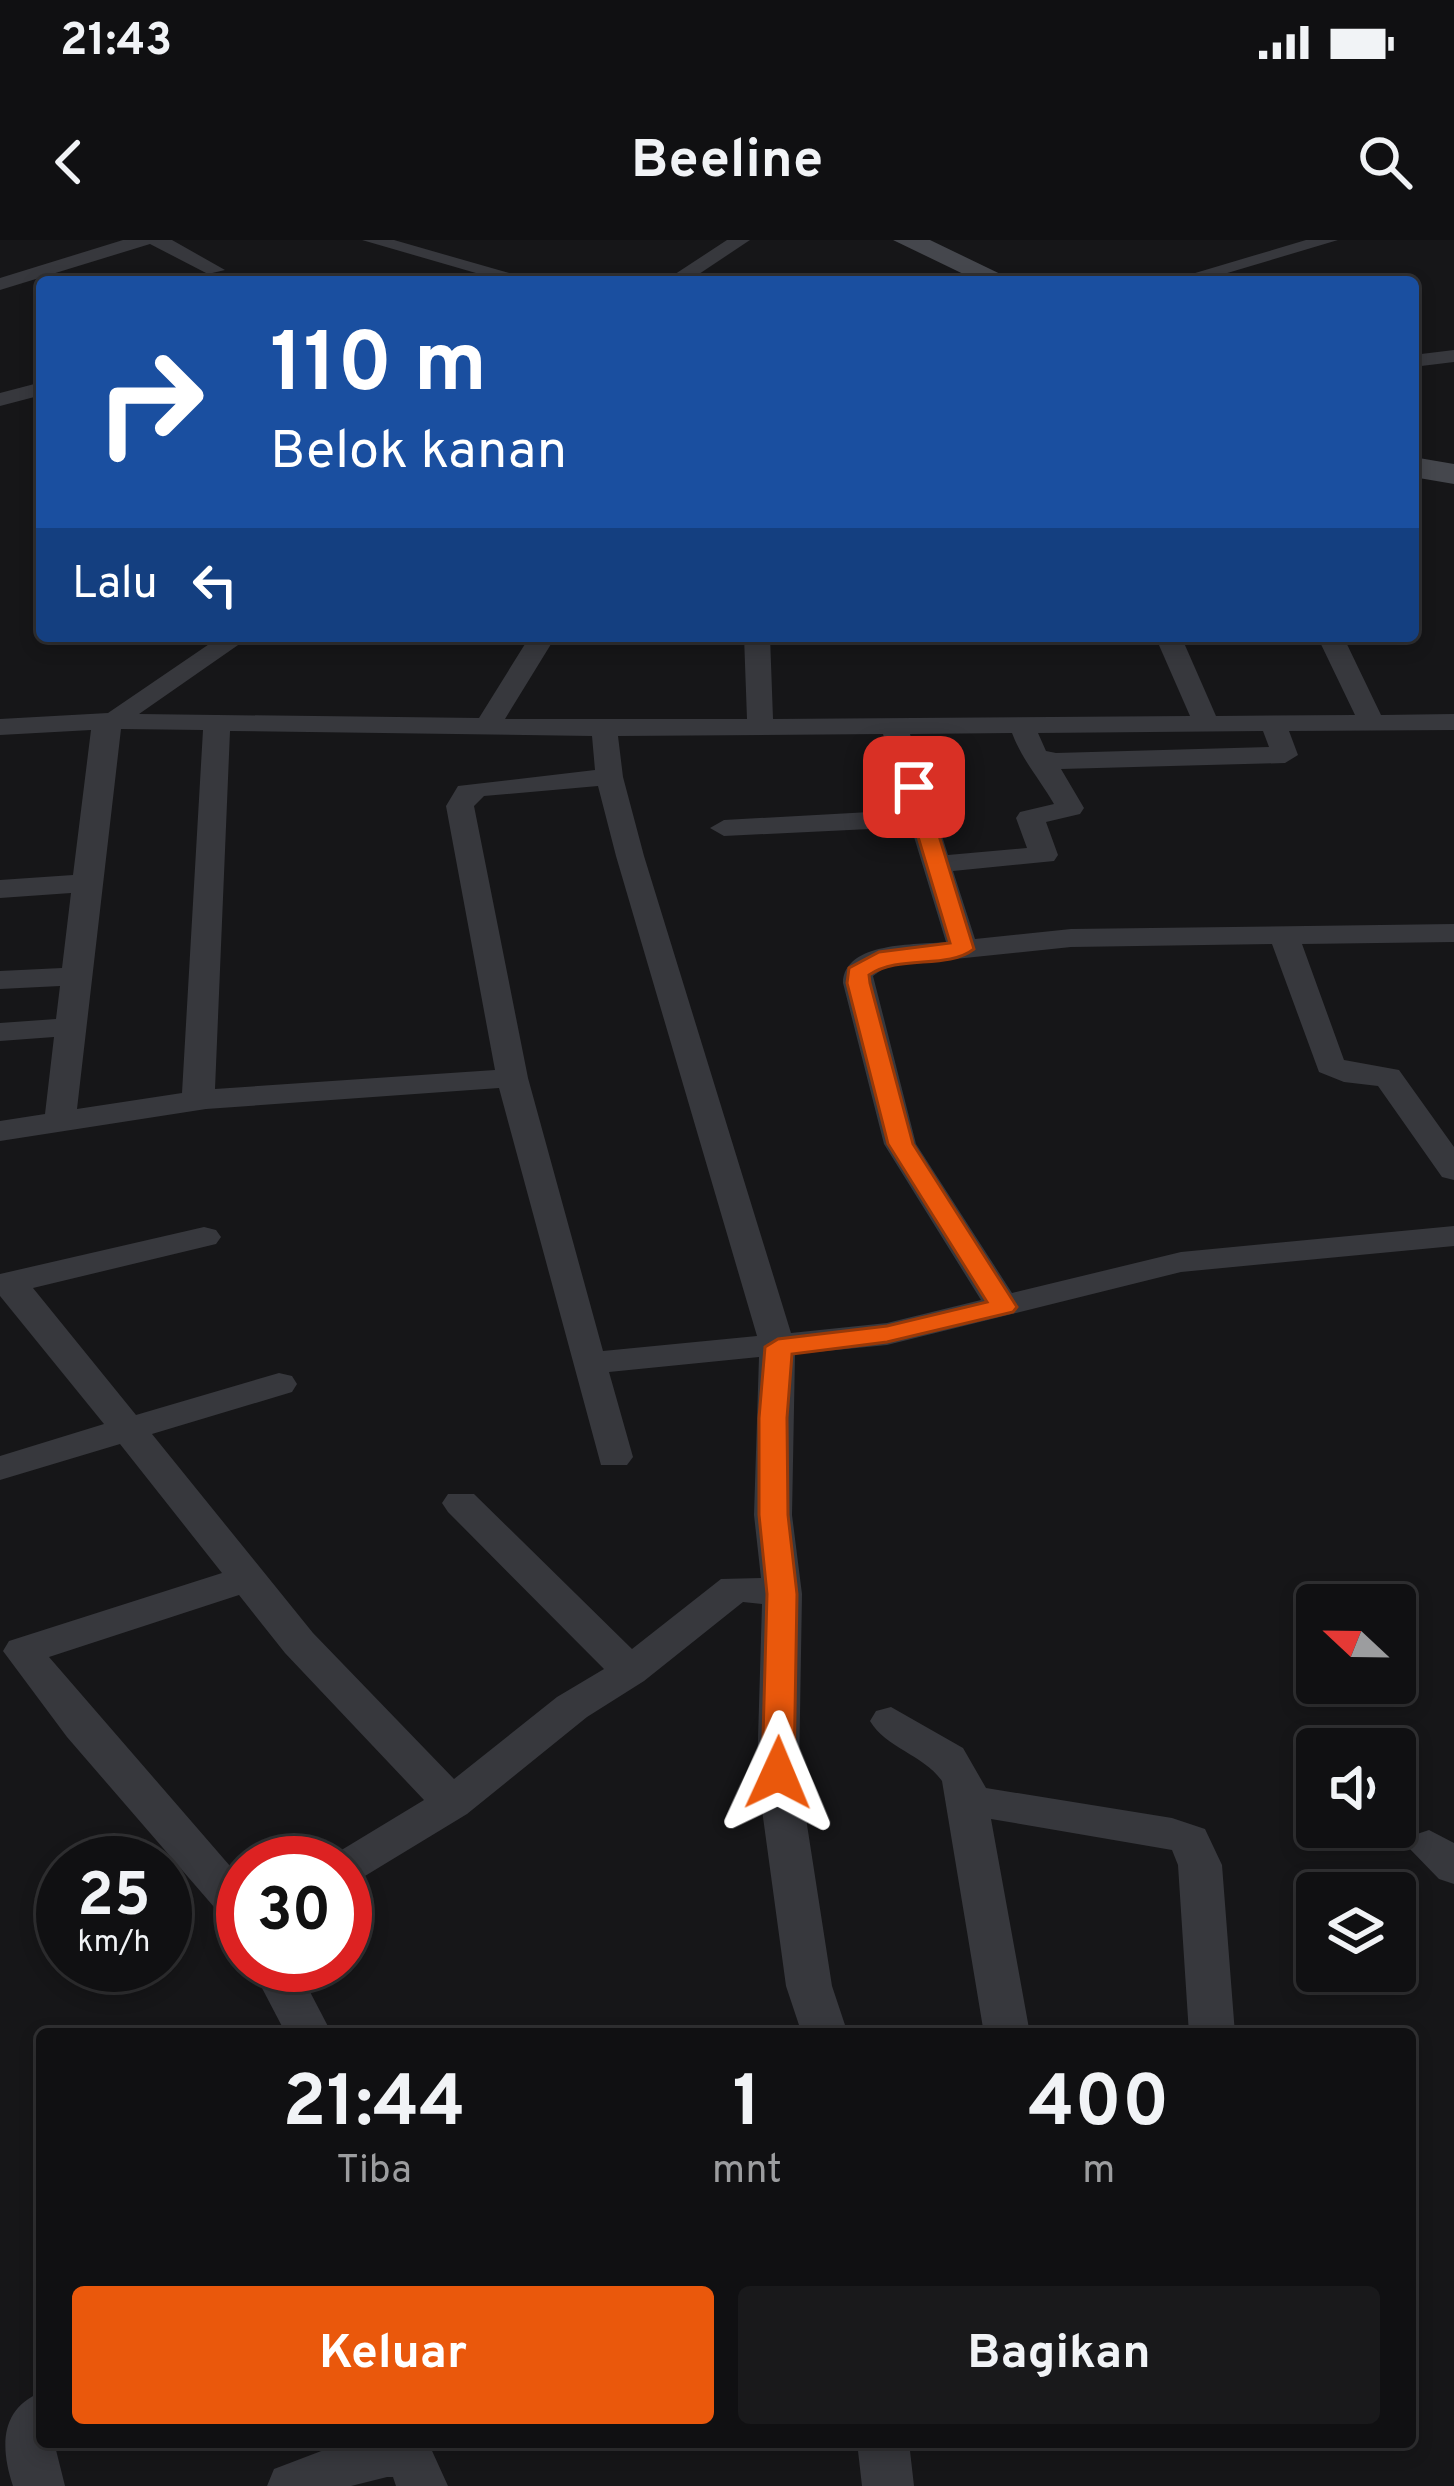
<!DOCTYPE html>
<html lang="id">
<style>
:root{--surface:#101012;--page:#19191b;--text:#f1f3f6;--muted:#9c9d9f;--line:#303032;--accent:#ea580c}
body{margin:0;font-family:Overpass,sans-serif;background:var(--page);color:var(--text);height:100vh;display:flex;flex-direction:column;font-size:45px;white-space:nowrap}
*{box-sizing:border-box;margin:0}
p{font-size:39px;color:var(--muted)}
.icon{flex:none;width:66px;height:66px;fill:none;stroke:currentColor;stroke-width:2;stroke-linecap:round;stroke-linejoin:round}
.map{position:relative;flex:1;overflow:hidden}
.drawer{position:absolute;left:36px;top:1788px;width:1380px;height:420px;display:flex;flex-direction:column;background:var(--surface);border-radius:12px;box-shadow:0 6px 18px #0003,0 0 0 3px var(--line)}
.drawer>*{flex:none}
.banner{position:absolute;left:36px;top:36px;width:1383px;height:366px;border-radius:12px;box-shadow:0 6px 18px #0003,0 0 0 3px var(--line);background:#1a4fa0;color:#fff;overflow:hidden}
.needle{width:78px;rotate:292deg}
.tools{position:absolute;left:1296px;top:1344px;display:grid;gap:24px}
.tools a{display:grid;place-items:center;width:120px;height:120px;border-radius:12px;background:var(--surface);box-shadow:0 6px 18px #0003,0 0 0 3px var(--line);font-size:60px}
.speed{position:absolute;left:36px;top:1596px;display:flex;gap:24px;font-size:60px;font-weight:700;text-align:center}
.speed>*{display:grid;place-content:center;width:156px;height:156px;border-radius:50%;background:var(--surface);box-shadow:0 6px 18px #0003,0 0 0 3px var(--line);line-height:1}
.speed small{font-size:30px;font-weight:400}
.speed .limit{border:18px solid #d22;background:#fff;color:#111}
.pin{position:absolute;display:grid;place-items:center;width:102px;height:102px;color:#fff;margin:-51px;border-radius:24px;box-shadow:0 6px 18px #0006}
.me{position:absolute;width:132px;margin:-66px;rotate:1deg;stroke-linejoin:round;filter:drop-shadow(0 0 9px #0008)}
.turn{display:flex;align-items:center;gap:42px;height:252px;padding:0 36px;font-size:54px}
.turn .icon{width:156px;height:156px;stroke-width:2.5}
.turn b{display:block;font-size:84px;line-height:102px}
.then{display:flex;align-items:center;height:114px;padding:0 36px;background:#0003;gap:24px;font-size:45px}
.eta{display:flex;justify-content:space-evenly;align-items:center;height:204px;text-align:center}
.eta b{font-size:72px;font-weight:700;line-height:84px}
.cta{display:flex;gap:24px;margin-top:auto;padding:24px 36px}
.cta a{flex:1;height:138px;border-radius:12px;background:var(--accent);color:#fff;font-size:48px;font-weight:700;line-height:138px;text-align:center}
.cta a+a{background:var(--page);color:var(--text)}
.status{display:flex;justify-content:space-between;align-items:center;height:84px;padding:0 60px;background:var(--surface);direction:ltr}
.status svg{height:33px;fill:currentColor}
header{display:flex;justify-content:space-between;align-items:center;height:156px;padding:0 36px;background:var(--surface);font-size:54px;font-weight:700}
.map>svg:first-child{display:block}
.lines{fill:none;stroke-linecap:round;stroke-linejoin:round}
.street{fill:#37383d;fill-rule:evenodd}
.secondary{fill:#45474d;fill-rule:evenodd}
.route{fill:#ea580c;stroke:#983908;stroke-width:3}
</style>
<div class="status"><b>21:43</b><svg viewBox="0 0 49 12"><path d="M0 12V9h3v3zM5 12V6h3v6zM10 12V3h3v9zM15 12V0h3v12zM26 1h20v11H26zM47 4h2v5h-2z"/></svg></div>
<header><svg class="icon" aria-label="back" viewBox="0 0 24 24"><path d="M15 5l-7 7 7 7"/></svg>Beeline<svg class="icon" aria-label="search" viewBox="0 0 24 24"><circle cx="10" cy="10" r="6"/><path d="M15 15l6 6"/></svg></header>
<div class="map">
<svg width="1454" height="2246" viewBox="0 0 1454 2246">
<rect width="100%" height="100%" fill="#161618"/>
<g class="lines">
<path class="street" d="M 123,0 L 172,0 L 225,30 L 208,34 L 150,4 L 0,50 L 0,38 Z
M 362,0 L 394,0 L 540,42 L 507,42 Z
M 727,0 L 750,0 L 687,42 L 663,42 Z
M 1306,0 L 1338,0 L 1197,42 L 1165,42 Z
M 1454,110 L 1454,122 L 1413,127 L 1413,115 Z
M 42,142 L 42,155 L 0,166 L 0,153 Z
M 221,396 L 251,396 L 139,474 L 479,478 L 530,396 L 556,396 L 505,479 L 747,479 L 744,396 L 770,396 L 773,479 L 1190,476 L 1155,396 L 1181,396 L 1216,476 L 1355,475 L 1317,396 L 1343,396 L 1381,475 L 1454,474 L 1454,490 L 1289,491 L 1298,515 L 1285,523 L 1061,529 L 1084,568 L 1080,574 L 1046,582 L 1058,615 L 1054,621 L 953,631 L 975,699 L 1071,689 L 1454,684 L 1454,702 L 1302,704 L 1344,820 L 1399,830 L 1454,907 L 1454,940 L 1442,937 L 1378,846 L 1344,842 L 1319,832 L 1272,704 L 1071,707 L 887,726 L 873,736 L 916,904 L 1012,1053 L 1181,1012 L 1454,986 L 1454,1006 L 1181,1032 L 887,1105 L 795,1114 L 792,1275 L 802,1354 L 799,1533 L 832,1746 L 848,1794 L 802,1794 L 786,1746 L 757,1533 L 762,1364 L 743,1362 L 644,1441 L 587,1477 L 467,1574 L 360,1639 L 345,1644 L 345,1623 L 326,1623 L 330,1617 L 424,1560 L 285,1413 L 239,1355 L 49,1417 L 243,1641 L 243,1686 L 227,1682 L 67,1497 L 3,1411 L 9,1401 L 222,1333 L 120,1204 L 0,1240 L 0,1216 L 104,1184 L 0,1056 L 0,1034 L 204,987 L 216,990 L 221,997 L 216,1004 L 33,1048 L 136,1175 L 279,1133 L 292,1136 L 297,1144 L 292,1152 L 152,1194 L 313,1393 L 454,1539 L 557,1457 L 604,1429 L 448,1272 L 442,1263 L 448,1254 L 474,1254 L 632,1409 L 721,1339 L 761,1338 L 754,1275 L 759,1117 L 609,1132 L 633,1217 L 627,1225 L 601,1225 L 499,848 L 206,869 L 0,901 L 0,881 L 45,874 L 54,797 L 0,801 L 0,783 L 56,779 L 60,746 L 0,749 L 0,731 L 62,728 L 71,653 L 0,658 L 0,640 L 73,635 L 91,490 L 0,495 L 0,479 L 108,473 ZM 121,489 L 203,490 L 182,853 L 77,869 ZM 230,491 L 592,496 L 595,530 L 458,546 L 446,566 L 495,830 L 215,849 ZM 1263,491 L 1269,507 L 1056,513 L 1046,511 L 1038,493 ZM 1012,493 C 1022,520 1039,538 1054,564 L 1020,572 L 1016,578 L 1027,608 L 948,615 L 910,494 ZM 883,494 L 906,570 L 724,580 L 710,588 L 724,596 L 911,587 L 946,702 C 917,705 844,701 843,743 L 884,904 L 981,1060 L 887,1083 L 791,1093 L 644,616 L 623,537 L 618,496 ZM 598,546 L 616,616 L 757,1096 L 603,1111 L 528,838 L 474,566 L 484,556 Z
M 891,1467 L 963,1508 L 986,1548 L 1172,1578 L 1205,1589 L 1222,1625 L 1235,1794 L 1189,1794 L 1178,1625 L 1172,1610 L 991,1579 L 1030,1794 L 984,1794 L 942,1541 C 924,1515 886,1508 870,1481 L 876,1471 Z
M 1429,1590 L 1454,1603 L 1454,1644 L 1439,1639 L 1407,1606 L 1414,1595 Z
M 250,1725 L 296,1725 L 332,1794 L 286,1794 Z
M 42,2152 L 42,2202 L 54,2202 L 65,2246 L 13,2246 C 0,2207 0,2168 42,2152 Z
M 345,2202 L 428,2202 L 448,2246 L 396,2246 L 393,2237 L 387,2237 L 351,2246 L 267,2246 L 274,2229 Z
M 857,2202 L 909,2202 L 914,2246 L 862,2246 Z"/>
<path class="secondary" d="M 893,0 L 930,0 L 1017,42 L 980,42 Z
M 1413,217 L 1454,224 L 1454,244 L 1413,237 Z"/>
</g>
<path class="route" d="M 914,541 L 924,547 L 974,709 C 947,730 900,714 869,735 L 870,743 L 913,904 L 1017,1067 L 1013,1072 L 887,1102 L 792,1114 L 787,1178 L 788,1275 L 797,1354 L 794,1533 L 790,1541 L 767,1541 L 762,1533 L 767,1354 L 759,1275 L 759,1178 L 765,1107 L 778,1099 L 887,1086 L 987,1062 L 888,904 L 847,743 L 849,728 L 879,712 L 950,703 L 903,547 Z"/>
</svg>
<div class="tools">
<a><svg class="needle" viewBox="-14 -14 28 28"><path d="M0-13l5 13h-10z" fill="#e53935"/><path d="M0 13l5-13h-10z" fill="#9c9d9f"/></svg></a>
<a><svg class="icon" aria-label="sound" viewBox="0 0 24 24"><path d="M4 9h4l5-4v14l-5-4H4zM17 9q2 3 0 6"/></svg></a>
<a><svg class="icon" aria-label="layers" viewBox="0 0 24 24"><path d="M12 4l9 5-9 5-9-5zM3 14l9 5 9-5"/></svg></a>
</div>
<div class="speed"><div>25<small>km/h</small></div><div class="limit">30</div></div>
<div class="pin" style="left:914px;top:547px;background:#d93025"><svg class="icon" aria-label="arrive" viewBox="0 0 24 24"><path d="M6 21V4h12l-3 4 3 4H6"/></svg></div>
<svg class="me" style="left:778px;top:1533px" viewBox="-20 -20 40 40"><path d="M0-17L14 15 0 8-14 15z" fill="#ea580c" stroke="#fff" stroke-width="4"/></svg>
<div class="banner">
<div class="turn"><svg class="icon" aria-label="right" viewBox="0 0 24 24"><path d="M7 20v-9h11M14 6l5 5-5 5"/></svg><div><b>110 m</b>Belok kanan</div></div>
<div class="then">Lalu<svg class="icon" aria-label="left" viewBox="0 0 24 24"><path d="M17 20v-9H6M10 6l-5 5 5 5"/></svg></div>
</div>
<section class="drawer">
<div class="eta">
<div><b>21:44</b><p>Tiba</p></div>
<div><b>1</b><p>mnt</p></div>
<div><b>400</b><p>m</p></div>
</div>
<div class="cta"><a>Keluar</a><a>Bagikan</a></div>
</section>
</div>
